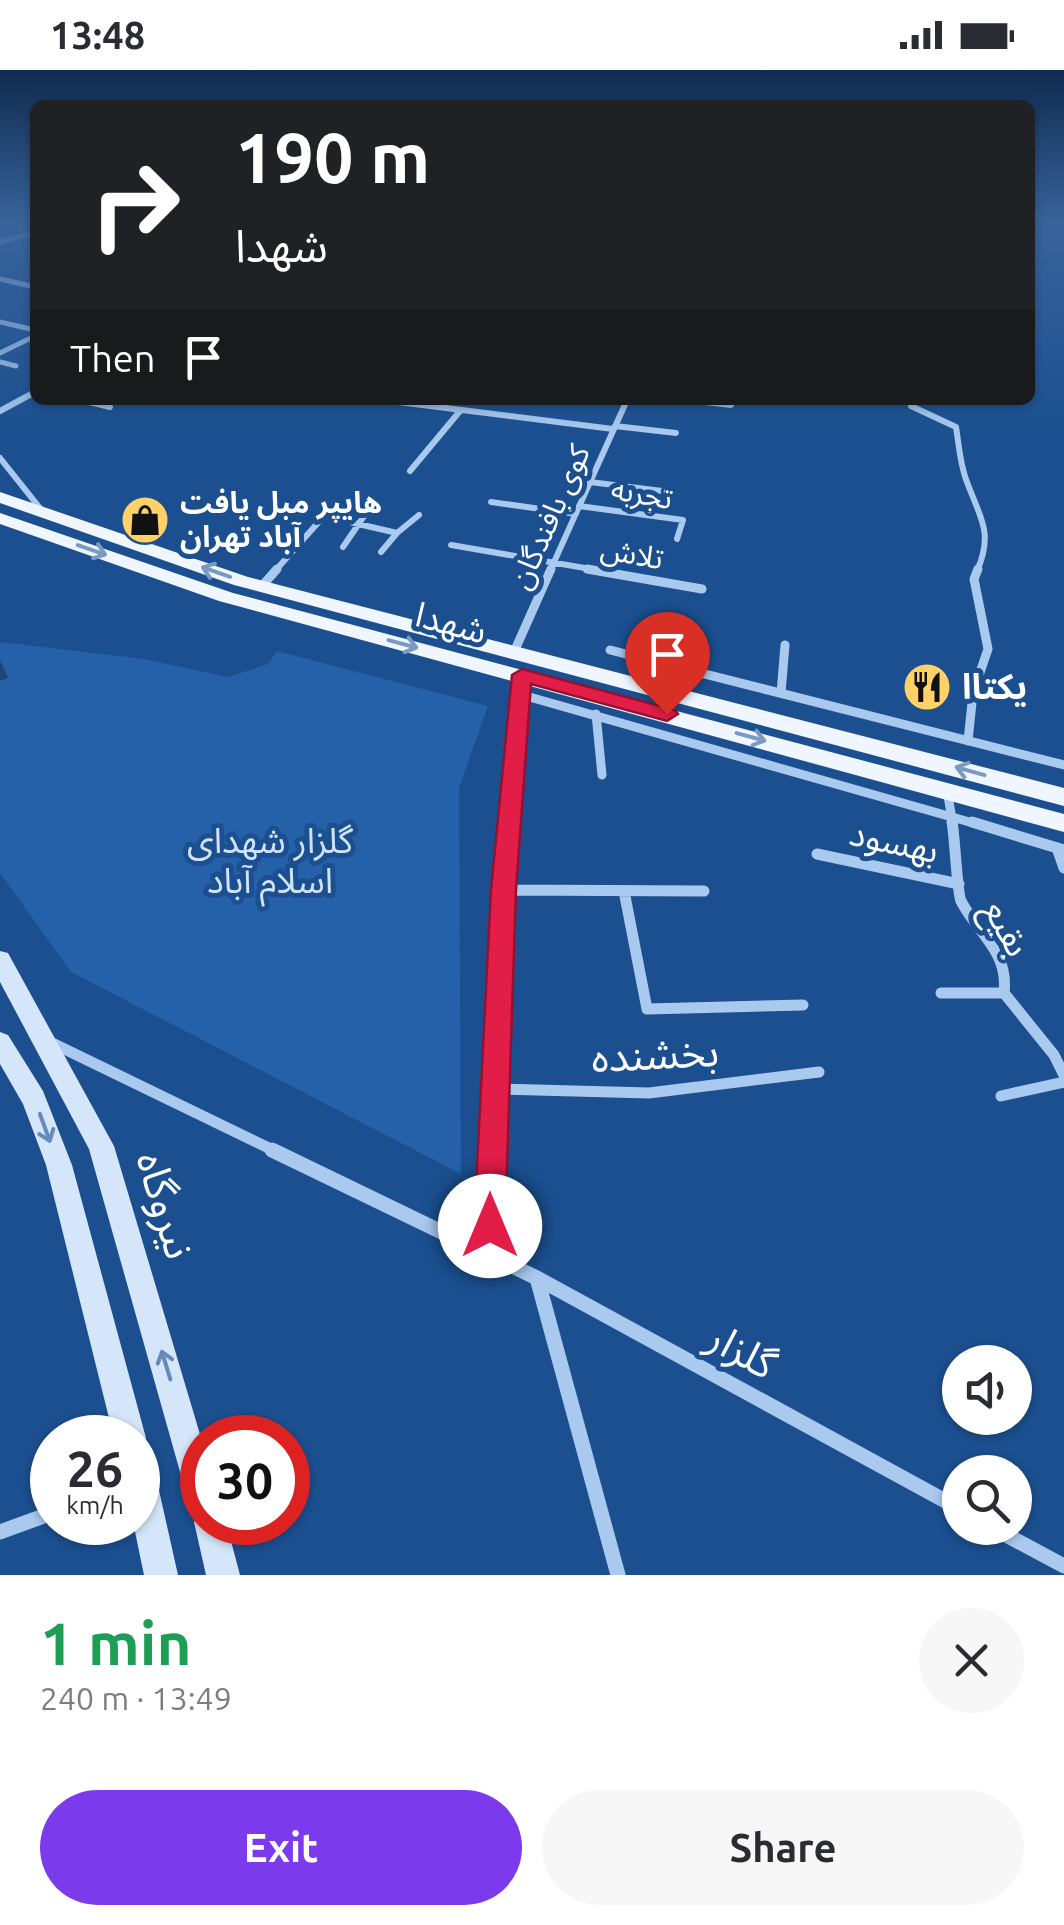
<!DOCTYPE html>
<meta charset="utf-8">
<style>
:root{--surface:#fff;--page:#f7f7f7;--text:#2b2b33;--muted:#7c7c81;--accent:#7c3aed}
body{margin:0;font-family:Ubuntu,"Noto Sans Arabic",sans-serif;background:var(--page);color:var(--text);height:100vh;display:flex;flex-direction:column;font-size:38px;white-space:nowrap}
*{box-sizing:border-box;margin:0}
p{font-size:32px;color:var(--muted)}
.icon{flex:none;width:55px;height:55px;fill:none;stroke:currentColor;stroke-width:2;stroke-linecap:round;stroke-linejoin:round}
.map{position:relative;height:1505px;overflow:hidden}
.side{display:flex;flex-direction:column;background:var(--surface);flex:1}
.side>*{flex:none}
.top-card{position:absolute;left:30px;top:30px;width:1005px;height:305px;border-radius:15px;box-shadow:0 2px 8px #0004;background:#202124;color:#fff;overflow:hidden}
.controls{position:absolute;left:942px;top:1275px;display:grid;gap:20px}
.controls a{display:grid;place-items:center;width:90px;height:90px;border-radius:50%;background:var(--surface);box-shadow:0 2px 8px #0004;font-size:50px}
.speed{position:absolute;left:30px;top:1345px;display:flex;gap:20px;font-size:50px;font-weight:700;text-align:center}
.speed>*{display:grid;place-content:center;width:130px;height:130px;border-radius:50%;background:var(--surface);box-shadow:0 2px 8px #0004;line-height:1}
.speed small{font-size:25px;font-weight:400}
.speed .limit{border:15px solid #d22;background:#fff;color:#111}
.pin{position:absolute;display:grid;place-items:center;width:85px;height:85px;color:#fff;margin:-102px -42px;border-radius:50% 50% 50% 0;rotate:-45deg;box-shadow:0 0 10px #0007}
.pin .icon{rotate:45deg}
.me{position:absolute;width:110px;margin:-55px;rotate:0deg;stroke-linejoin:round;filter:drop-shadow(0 0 8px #0008)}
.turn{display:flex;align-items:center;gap:35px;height:210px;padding:0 40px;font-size:45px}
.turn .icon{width:130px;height:130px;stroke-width:2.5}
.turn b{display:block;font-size:70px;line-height:85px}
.then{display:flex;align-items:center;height:95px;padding:0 40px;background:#0003;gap:20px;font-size:38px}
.round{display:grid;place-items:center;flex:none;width:105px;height:105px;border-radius:52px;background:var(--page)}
.overview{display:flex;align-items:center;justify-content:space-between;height:170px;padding:0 40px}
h1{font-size:60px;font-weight:700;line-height:75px;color:#1e9e55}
.cta{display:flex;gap:20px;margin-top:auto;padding:20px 40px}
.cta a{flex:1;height:115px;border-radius:60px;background:var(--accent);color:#fff;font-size:40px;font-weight:700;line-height:115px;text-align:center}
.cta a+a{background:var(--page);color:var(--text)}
.status{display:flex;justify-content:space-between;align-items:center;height:70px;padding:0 50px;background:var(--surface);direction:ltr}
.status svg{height:28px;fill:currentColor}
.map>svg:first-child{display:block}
.green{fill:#2461a8}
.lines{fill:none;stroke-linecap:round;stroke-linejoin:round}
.street-far4{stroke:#a9c9ee;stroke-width:5}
.street-far3{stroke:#a9c9ee;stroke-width:6}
.street-far2{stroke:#a9c9ee;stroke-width:9}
.street-far1{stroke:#a9c9ee;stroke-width:11}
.street{stroke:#a9c9ee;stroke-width:15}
.secondary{fill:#d6e6fa;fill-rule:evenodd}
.primary{fill:#f0f6ff;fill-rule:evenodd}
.shaded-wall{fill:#1d4779}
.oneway{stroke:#7b9ac1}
.oneway2{stroke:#668bba}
.route{fill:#e11d48;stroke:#92132f;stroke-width:2.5}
.labels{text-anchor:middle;stroke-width:10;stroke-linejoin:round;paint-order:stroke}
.far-street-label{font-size:30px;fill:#fff;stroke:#1b4f8f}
.far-poi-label{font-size:30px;font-weight:bold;fill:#fff;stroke:#1b4f8f;text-anchor:start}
.street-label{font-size:35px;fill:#fff;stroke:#1b4f8f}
.poi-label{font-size:35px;font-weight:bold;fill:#fff;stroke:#1b4f8f;text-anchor:start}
.park-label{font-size:35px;fill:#cfe3fa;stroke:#1b4f8f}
.near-street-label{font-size:42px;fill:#fff;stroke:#1b4f8f}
</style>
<div class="status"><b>13:48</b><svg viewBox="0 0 49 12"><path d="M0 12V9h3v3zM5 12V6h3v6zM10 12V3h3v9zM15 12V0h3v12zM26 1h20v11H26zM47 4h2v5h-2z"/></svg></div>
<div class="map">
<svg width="1064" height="1505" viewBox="0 0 1064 1505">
<rect width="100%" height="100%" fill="#1b4f8f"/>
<path class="green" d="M 0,572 L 144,589 L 228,607 L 268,594 L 277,581 L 488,636 L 459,718 L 461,1104 L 71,902 L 0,803 Z"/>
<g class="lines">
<path class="street-far4" d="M 0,172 L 35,162
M 0,209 L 35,217
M 0,252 L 35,260
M 0,283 L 35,266
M 0,292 L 16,296"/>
<path class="street-far3" d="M 81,330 L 110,337
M 382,330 L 613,359
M 688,330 L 731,335
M 911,330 L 911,336 L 956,357 C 959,375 960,395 967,412 C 980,448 994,462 977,501
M 0,341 L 35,322
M 615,356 L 676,363
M 0,388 L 43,442
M 410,401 L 460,341
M 590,412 L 662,421
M 491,432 L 576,444
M 579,436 L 683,450 L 677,469
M 451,475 L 602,501
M 343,477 L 375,430
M 381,482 L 397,463
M 275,501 L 324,446 L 397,463 L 419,445
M 550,501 L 627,330"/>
<path class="street-far2" d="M 587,499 L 702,519
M 262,516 L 277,499
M 610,580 L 1064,695
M 514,582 L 551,499
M 781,623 L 785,575
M 519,624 L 980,755
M 596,644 L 602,705
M 968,671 L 973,623 L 988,579 L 974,509 L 978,499
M 947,720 L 953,755
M 507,755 L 521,605"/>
<path class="street-far1" d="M 952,752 C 955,767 957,823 961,831 C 978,864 1009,881 1004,923 L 1054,985 L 1064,1005
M 972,752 L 1064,780
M 1057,778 L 1064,798
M 817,784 L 959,814
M 504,820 L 704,821
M 624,821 L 647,939 L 803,935
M 941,923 L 1004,923
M 48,971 L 277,1082
M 494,1019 L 649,1023 L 819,1002
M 1001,1026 L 1064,1012
M 491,1082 L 508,752"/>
<path class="street" d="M 272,1080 L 537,1208 L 960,1439
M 490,1185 L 491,1080
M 537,1208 L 618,1505
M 993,1458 L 1064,1496
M 0,1462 L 52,1443"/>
<path class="secondary" d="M 0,881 L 8,883 L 114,1076 L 202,1371 L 202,1452 L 226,1452 L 240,1505 L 206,1505 L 194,1452 L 202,1439 L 191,1434 L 186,1423 L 89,1079 L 0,912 Z
M 0,962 L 8,965 L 43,1021 L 72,1095 L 146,1368 L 138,1380 L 138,1368 L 114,1368 L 46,1095 L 23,1034 L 0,994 Z
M 138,1382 L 149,1387 L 154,1398 L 178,1505 L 144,1505 L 133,1452 L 138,1452 Z"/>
<path class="primary" d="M 0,422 L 248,507 L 1064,718 L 1064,736 L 234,515 L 0,433 Z
M 0,443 L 233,523 L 1064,744 L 1064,762 L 219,531 L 0,454 Z"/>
</g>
<path class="shaded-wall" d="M 0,590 L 8,608 L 0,611 Z"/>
<defs><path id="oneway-shaft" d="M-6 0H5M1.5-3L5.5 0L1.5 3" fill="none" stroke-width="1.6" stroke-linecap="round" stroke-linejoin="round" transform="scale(2.5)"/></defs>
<g class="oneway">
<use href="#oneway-shaft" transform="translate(92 480) rotate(19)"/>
<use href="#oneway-shaft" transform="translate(216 502) rotate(-161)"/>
<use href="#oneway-shaft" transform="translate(403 574) rotate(15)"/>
<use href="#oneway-shaft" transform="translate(751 667) rotate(15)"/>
<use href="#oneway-shaft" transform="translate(970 701) rotate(-164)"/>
</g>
<g class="oneway2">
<use href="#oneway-shaft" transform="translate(45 1058) rotate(70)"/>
<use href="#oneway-shaft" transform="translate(166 1295) rotate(-107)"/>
</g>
<linearGradient id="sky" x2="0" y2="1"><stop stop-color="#0f2b4f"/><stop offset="0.42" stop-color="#39639b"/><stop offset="1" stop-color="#39639b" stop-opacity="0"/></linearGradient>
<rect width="1064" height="364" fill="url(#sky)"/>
<path class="route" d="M 522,599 L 675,640 L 678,644 L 667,651 L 531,614 L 516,820 L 505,1156 L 501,1167 L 490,1171 L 479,1167 L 474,1156 L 491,820 L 512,605 Z"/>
<defs>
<g id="shop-disc" transform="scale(2.5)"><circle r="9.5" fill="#ffd166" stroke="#1b4f8f"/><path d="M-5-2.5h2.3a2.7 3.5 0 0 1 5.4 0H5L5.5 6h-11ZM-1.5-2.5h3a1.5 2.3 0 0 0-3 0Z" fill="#111"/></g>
<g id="restaurant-disc" transform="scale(2.5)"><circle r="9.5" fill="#ffd166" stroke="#1b4f8f"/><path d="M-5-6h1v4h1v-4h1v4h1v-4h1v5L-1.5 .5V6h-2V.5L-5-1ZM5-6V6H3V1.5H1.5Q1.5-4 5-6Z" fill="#111"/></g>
</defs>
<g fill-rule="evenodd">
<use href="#shop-disc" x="145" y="450"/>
<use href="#restaurant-disc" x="927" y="617"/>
</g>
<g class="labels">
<g class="far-street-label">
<text transform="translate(642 424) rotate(10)" y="10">تجربه</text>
<text transform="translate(550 447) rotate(-66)" y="10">کوی بافندگان</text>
<text transform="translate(632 484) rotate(10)" y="10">تلاش</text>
</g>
<g class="far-poi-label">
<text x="180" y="443">هایپر مبل یافت<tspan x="180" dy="34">آباد تهران</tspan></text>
</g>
<g class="street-label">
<text transform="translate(451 553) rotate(15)" y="12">شهدا</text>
<text transform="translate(894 772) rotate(12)" y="12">بهسود</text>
<text transform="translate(1007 858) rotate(61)" y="12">بقیع</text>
</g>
<g class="poi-label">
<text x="962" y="629">یکتاا</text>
</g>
<g class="park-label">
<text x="270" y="783">گلزار شهدای<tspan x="270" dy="40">اسلام آباد</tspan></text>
</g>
<g class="near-street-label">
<text transform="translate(655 984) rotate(-3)" y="15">بخشنده</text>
<text transform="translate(166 1135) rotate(73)" y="15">نیروگاه</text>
<text transform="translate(742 1280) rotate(29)" y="15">گلزار</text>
</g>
</g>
</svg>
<div class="controls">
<a><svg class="icon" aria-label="sound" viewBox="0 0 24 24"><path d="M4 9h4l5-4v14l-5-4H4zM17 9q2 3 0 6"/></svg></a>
<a><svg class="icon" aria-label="search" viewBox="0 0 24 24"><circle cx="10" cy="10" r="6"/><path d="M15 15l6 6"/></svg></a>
</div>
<div class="speed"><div>26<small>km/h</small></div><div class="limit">30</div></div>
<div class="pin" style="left:667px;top:644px;background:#d93025"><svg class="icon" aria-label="arrive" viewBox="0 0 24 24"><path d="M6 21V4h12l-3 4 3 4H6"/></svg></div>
<svg class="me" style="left:490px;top:1156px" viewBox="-20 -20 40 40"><circle r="19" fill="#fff"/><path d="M0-13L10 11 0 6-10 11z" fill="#e11d48"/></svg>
<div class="top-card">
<div class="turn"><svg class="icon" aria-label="right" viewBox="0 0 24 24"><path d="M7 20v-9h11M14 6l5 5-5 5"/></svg><div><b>190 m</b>شهدا</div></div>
<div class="then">Then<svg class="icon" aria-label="arrive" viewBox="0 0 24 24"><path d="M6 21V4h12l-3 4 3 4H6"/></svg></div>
</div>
</div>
<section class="side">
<div class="overview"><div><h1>1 min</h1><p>240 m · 13:49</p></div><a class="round"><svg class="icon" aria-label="close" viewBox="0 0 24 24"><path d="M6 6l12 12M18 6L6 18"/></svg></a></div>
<div class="cta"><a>Exit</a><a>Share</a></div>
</section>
